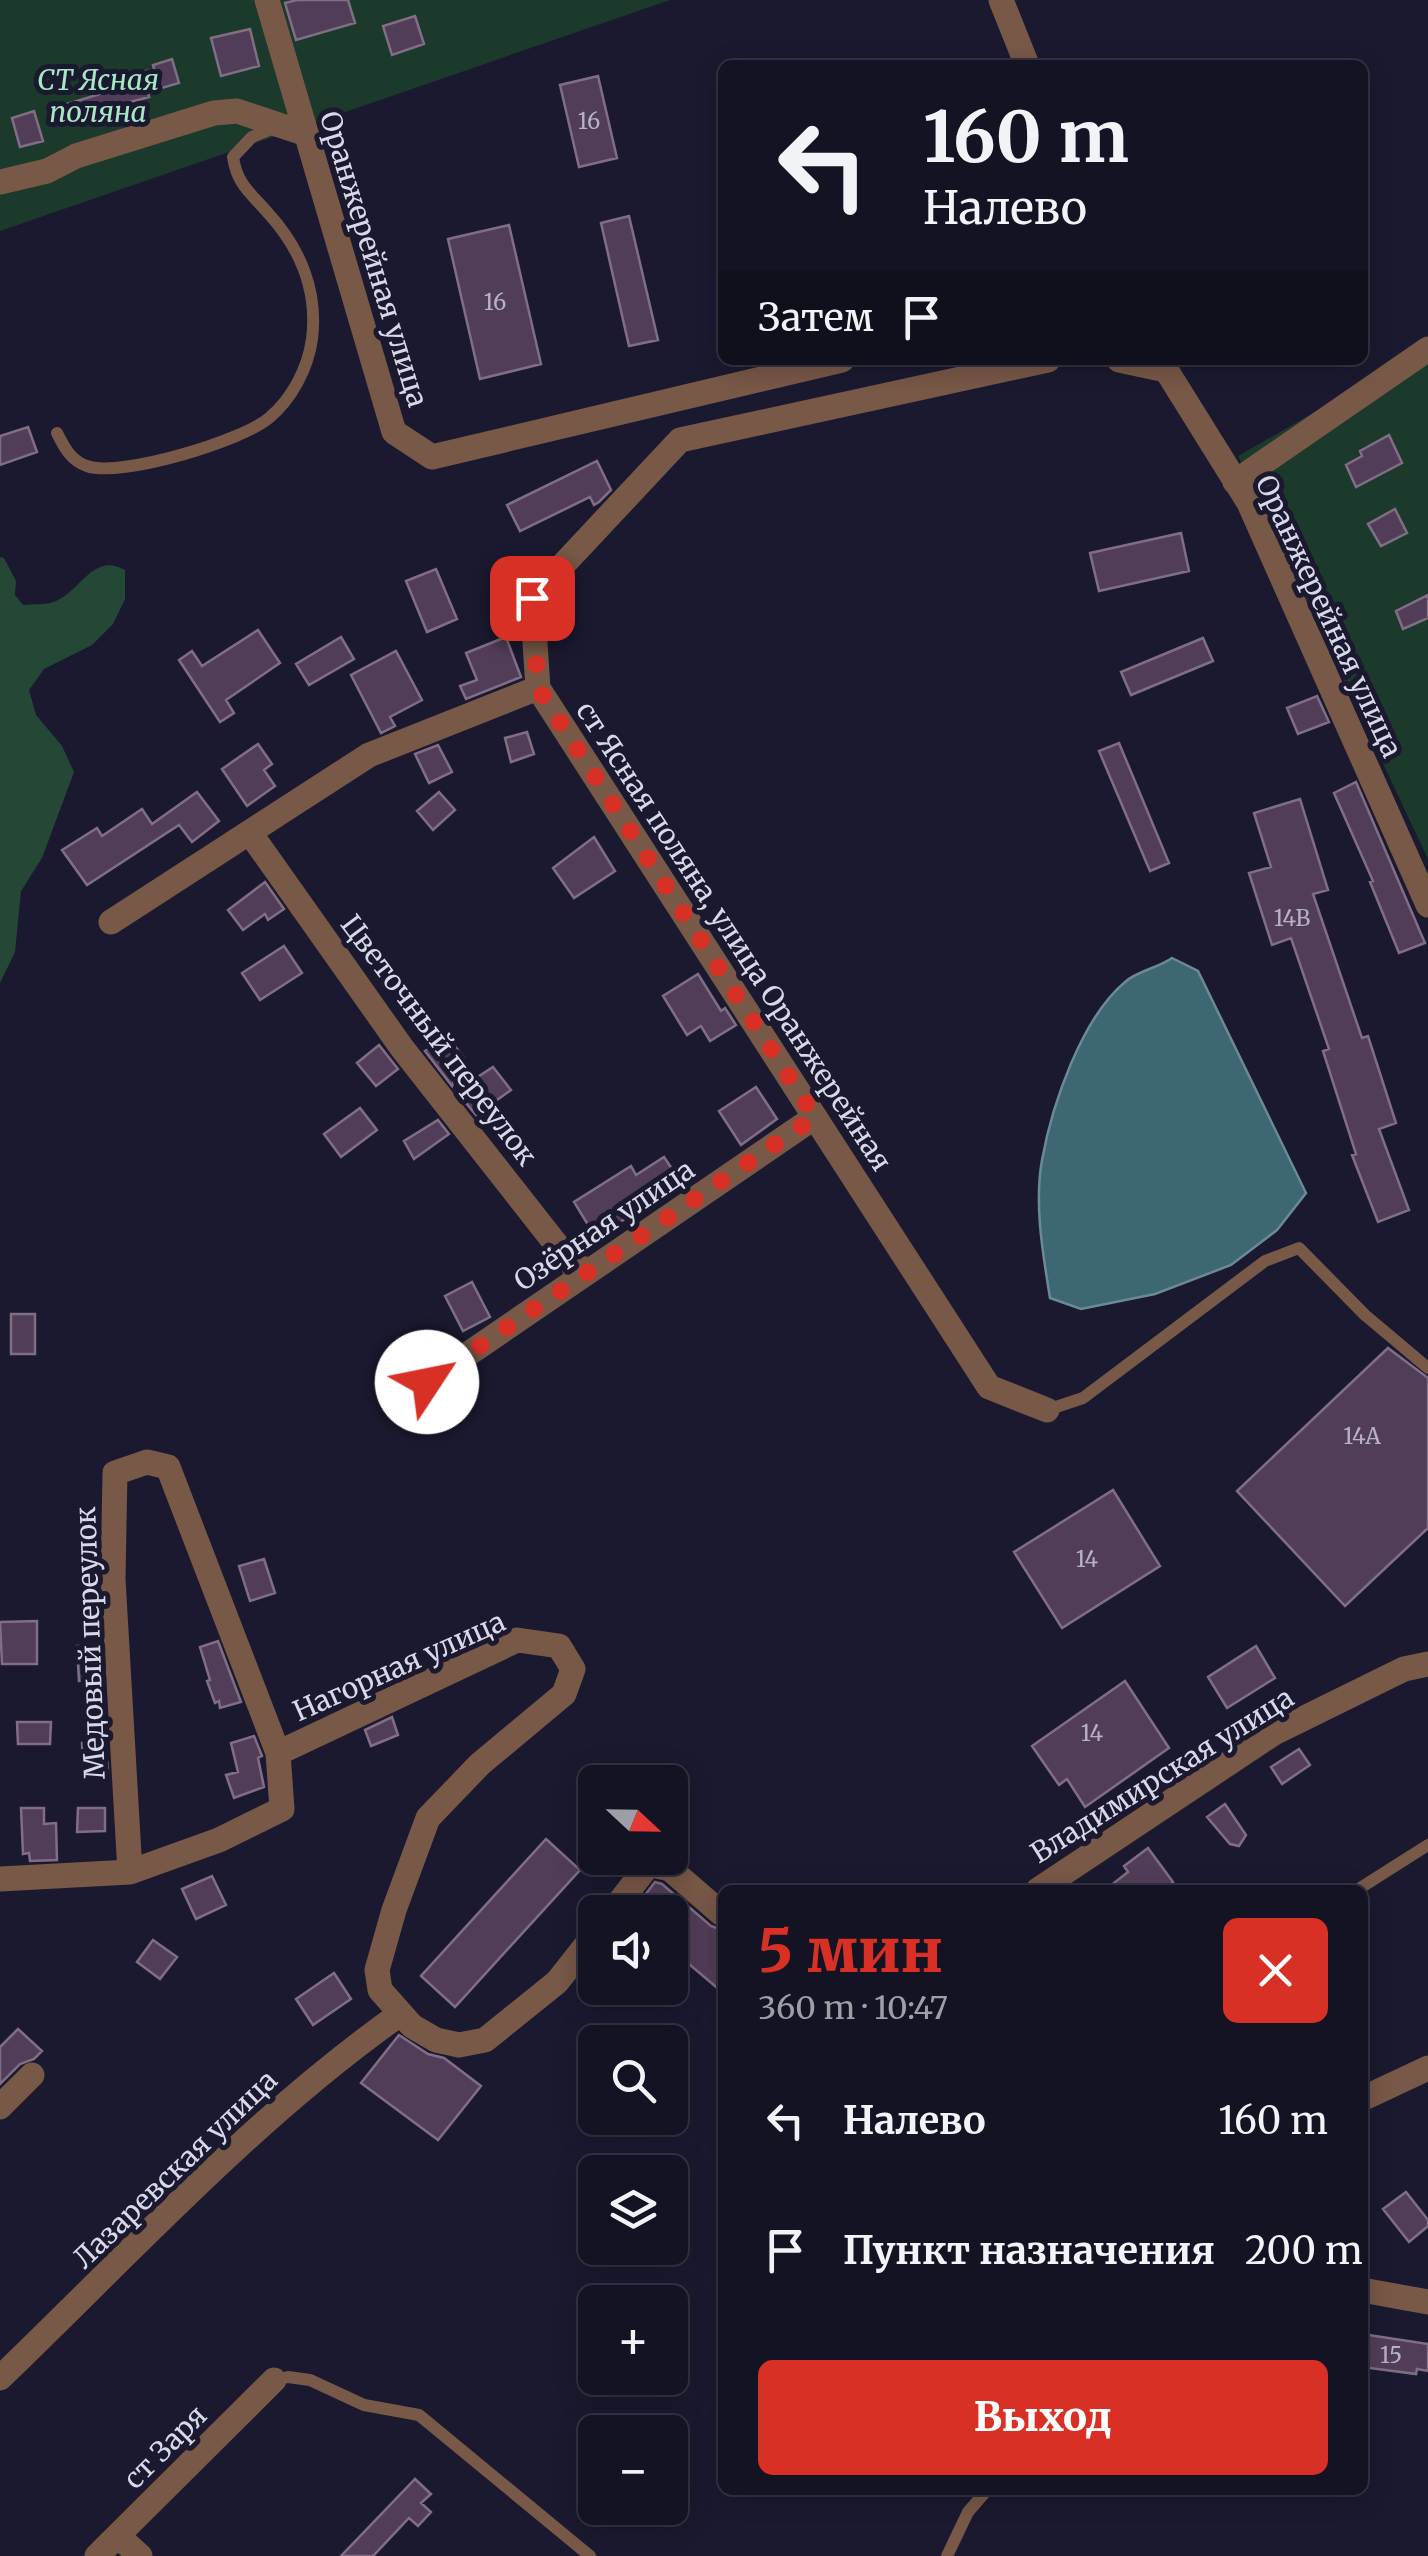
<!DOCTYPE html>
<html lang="ru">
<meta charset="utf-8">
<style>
:root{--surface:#141323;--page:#1d1c2b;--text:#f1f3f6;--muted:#9d9ea6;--line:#333241;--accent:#d93025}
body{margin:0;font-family:Merriweather,serif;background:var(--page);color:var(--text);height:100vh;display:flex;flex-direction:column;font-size:38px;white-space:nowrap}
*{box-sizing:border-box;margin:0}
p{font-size:32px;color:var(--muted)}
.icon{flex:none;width:55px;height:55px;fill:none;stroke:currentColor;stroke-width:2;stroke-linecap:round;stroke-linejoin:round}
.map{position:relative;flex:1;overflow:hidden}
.details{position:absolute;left:718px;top:1885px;width:650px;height:610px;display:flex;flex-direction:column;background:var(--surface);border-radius:15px;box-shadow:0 5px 25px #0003,0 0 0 2px var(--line)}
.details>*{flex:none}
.guide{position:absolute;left:718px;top:60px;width:650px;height:305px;border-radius:15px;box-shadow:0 5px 25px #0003,0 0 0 2px var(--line);background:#141323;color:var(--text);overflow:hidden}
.needle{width:65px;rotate:112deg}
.buttons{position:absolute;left:578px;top:1765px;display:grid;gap:20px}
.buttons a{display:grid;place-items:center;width:110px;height:110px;border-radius:15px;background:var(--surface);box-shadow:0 5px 25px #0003,0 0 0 2px var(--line);font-size:50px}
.pin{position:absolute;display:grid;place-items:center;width:85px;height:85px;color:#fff;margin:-42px;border-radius:20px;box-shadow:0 5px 15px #0006}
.me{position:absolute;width:110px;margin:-55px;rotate:56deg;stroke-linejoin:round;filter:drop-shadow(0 0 8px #0008)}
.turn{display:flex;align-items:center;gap:35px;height:210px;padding:0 40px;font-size:45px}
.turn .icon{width:130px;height:130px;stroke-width:2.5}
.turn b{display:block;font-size:70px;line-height:85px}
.then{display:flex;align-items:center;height:95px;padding:0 40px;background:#0003;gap:20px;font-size:38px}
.round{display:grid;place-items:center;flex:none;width:105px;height:105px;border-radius:15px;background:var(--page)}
.headline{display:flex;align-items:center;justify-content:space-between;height:170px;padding:0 40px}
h1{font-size:60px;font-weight:800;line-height:75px;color:var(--accent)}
.primary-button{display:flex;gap:20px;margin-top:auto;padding:20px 40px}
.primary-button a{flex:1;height:115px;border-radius:15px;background:var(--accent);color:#fff;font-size:40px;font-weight:800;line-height:115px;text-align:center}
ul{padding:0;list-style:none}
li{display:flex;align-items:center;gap:30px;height:130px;padding:0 40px}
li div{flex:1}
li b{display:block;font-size:38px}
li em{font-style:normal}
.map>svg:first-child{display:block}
.green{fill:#1c3a2b}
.forest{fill:#254836}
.water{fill:#3d6773;stroke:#6c8996;stroke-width:2.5}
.building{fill:#523d58;stroke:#806e85;stroke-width:2.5}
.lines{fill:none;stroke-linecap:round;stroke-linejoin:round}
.lane{stroke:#785847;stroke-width:12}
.street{stroke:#785847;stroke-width:25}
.route{stroke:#d93025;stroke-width:18;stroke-dasharray:0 32.4}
.labels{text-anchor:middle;stroke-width:10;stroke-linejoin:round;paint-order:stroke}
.number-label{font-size:22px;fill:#b6b2c4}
.park-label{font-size:28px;font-style:italic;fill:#a7e7c4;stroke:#1a192f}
.street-label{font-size:28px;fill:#d8d9e8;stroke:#1a192f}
</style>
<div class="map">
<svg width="1428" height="2556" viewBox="0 0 1428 2556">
<rect width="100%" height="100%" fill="#1a192f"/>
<path class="green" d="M 0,0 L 670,0 L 0,231 Z
M 1428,347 L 1428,859 L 1238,456 Z"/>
<path class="forest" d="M 0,557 L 4,558 L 16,581 L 15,595 L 23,605 C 33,604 48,605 56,601 C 82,589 94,552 125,570 L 125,599 L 113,624 L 92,645 L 44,669 L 29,690 L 36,715 L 62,746 L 74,772 L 42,858 L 21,891 L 15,952 L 0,983 Z"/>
<path class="water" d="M 1172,958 L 1198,971 L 1306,1193 L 1277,1230 L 1231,1265 L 1155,1294 L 1081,1309 L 1050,1298 C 1043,1254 1034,1205 1042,1160 C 1052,1105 1081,1019 1125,982 C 1137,971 1158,968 1172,958 Z"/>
<path class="building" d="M 297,0 L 348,0 L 355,23 L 296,40 L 285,3 Z
M 415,16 L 424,44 L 392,55 L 383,26 Z
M 250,29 L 259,66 L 221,76 L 211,38 Z
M 172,59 L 179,83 L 148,92 L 149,97 L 99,110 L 101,116 L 73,124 L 72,117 L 63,119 L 60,106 L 110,91 L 107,81 L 154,69 L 153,65 Z
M 598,76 L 617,158 L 579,167 L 560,85 Z
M 34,111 L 43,141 L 20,147 L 12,118 Z
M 629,216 L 658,340 L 629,346 L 601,223 Z
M 509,225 L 541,364 L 480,379 L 448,239 Z
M 28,427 L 37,452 L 0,465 L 0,436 Z
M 1389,435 L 1402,463 L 1356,487 L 1346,465 L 1362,456 L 1360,451 Z
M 597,461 L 611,490 L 599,502 L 594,505 L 590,497 L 520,531 L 507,505 Z
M 1395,509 L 1407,533 L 1381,546 L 1368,524 Z
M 1181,533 L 1189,571 L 1099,591 L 1090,553 Z
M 436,569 L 457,619 L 427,632 L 406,581 Z
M 1428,595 L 1428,618 L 1403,629 L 1396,611 Z
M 258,630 L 280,663 L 226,700 L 234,713 L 220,722 L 179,660 L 192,651 L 202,666 Z
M 341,637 L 354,659 L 309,685 L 296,664 Z
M 506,637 L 521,677 L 466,699 L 460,686 L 477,680 L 466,653 Z
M 1203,638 L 1213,661 L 1131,695 L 1121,672 Z
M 396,651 L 422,700 L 390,717 L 395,726 L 381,733 L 351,675 Z
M 1317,696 L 1329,722 L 1298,734 L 1287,708 Z
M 527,732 L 534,754 L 511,762 L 505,738 Z
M 1119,743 L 1169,863 L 1150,871 L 1099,751 Z
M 258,744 L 272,764 L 264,770 L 275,786 L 247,806 L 222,769 Z
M 438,745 L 452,772 L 429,783 L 415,754 Z
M 1356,782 L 1425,943 L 1399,953 L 1370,882 L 1373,881 L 1334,793 Z
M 197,792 L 219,821 L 192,842 L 179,825 L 87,885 L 62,850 L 97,828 L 102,836 L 142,809 L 152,824 Z
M 439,792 L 455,810 L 433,830 L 417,811 Z
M 1300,799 L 1328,890 L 1313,894 L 1362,1038 L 1368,1036 L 1396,1123 L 1379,1129 L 1409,1210 L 1378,1222 L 1352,1155 L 1356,1154 L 1323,1051 L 1329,1049 L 1291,938 L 1272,945 L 1249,873 L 1271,867 L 1254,813 Z
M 594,837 L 615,871 L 574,898 L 553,868 Z
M 265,882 L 284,909 L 268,920 L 265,914 L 243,930 L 228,910 Z
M 284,946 L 302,973 L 260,1000 L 242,973 Z
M 698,974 L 721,1011 L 725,1008 L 736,1025 L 710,1041 L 701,1026 L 687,1035 L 663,996 Z
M 442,1029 L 464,1058 L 452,1086 L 425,1051 L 430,1048 L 425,1041 Z
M 379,1045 L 398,1069 L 376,1086 L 357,1063 Z
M 493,1067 L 511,1090 L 476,1115 L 456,1091 Z
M 756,1087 L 777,1119 L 741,1145 L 719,1111 Z
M 360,1108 L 377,1130 L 341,1157 L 324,1134 Z
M 438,1120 L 449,1134 L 414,1159 L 404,1141 Z
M 664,1157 L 681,1182 L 596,1238 L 574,1202 L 631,1166 L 636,1175 Z
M 472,1282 L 490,1317 L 463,1331 L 445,1296 Z
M 11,1314 L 35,1314 L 35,1354 L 11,1354 Z
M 1388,1348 L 1428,1378 L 1428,1528 L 1345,1606 L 1237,1491 Z
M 1113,1490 L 1160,1566 L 1062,1628 L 1014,1552 Z
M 264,1559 L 275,1593 L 250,1601 L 239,1566 Z
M 37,1621 L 37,1664 L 2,1664 L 0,1622 Z
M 218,1641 L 241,1702 L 220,1708 L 219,1701 L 215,1703 L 207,1681 L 210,1680 L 200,1647 Z
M 77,1646 L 101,1646 L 103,1679 L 79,1681 Z
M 1256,1646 L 1275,1678 L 1227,1708 L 1208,1677 Z
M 1125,1681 L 1169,1748 L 1085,1807 L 1067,1779 L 1059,1785 L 1032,1746 Z
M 392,1717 L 398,1735 L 371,1746 L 365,1730 Z
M 17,1722 L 51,1722 L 50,1744 L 18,1744 Z
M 254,1736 L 262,1756 L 258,1758 L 264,1787 L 234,1798 L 226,1775 L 238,1772 L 231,1743 Z
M 106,1742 L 108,1771 L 100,1771 L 100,1778 L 83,1779 L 82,1743 Z
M 1299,1749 L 1310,1765 L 1282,1784 L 1271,1767 Z
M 1225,1804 L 1246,1835 L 1239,1846 L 1230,1844 L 1207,1817 Z
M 21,1808 L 44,1808 L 44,1824 L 56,1823 L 57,1860 L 30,1861 L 29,1853 L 23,1854 Z
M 78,1808 L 105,1808 L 105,1831 L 77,1832 Z
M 546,1839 L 580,1870 L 455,2007 L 421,1976 Z
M 1148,1848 L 1173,1882 L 1162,1890 L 1105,1890 L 1128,1872 L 1124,1866 Z
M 212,1876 L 226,1905 L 196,1919 L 182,1889 Z
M 655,1882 L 662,1884 L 711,1926 L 722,1930 L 722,1992 L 670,1948 L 670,1912 L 632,1912 Z
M 153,1940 L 177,1957 L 160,1979 L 137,1962 Z
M 334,1973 L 351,1999 L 313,2025 L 296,1999 Z
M 18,2029 L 42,2051 L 34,2059 L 20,2064 L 0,2084 L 0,2047 Z
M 399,2035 L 428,2054 L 444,2058 L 481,2086 L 438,2140 L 361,2083 Z
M 1406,2192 L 1428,2220 L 1428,2226 L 1409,2242 L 1383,2209 Z
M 1362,2334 L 1428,2344 L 1428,2371 L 1417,2369 L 1416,2374 L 1362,2367 Z
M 415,2479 L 431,2494 L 421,2503 L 431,2512 L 418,2526 L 409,2518 L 373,2556 L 341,2556 Z"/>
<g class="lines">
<path class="lane" d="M 57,433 C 64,447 71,461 87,466 C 120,478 242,441 269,418 C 292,399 308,368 312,339 C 318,291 300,248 268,213 C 251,193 237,185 233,157 L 252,137 L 274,128
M 1047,1410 L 1083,1398 L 1265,1261 L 1299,1248 L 1365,1315 L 1428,1368
M 1357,1890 L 1428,1845
M 274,2380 L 288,2377 L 310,2380 L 364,2405 L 419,2415 L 590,2556
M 947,2556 L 968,2512 L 987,2490"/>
<path class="street" d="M 267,0 L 394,432 L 432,457 L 842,360
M 1001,0 L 1027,65
M 0,182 L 47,171 L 76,156 L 214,113 L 237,111 L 306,134
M 1119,360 L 1166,370
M 1160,360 L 1249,503 L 1428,905
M 1235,482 L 1428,349
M 250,833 L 402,1048 L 574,1267 L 591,1270
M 111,922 L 369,755 L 538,688
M 427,1382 L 815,1117
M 1047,1410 L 989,1387 L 538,688 L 532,598 L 680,440 L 1048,360
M 130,1872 L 113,1579 L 115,1473 L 147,1462 L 168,1467 L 278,1753
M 0,1879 L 130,1872 L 219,1840 L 282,1809 L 278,1753 L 517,1640 L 559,1646 L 573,1669 L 564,1694 L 480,1764 L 428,1818 L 394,1910 L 377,1970 L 380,1990 L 412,2026 L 436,2040 L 459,2045 L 485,2040 L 557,1982 L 595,1934
M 1038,1890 L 1274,1733 L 1404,1669 L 1428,1664
M 612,1912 L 649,1864 L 670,1869 L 722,1914
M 1362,2099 L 1428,2068
M 0,2107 L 32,2075
M 1362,2290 L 1428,2302
M 0,2378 C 129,2254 254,2117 400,2014
M 118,2536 L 140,2556
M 97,2556 L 274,2380"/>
</g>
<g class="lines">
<path class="route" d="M 427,1382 L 815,1117 L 538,688 L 532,598"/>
</g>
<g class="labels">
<g class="number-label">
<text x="589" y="129">16</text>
<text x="495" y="310">16</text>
<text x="1292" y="926">14В</text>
<text x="1362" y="1444">14А</text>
<text x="1087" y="1567">14</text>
<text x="1092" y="1741">14</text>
<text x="1391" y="2363">15</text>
</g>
<g class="park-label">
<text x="98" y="90">СТ Ясная<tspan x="98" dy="32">поляна</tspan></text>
</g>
<g class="street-label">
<text transform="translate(374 259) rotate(73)" y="10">Оранжерейная улица</text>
<text transform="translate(1329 616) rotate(65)" y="10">Оранжерейная улица</text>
<text transform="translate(734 936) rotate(57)" y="10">ст Ясная поляна, улица Оранжерейная</text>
<text transform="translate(439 1040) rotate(53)" y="10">Цветочный переулок</text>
<text transform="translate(604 1225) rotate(-34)" y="10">Озёрная улица</text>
<text transform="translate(90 1643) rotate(-92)" y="10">Медовый переулок</text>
<text transform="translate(399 1666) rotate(-24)" y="10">Нагорная улица</text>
<text transform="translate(1162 1775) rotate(-32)" y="10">Владимирская улица</text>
<text transform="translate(175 2169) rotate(-44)" y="10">Лазаревская улица</text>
<text transform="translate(165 2447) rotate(-45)" y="10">ст Заря</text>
</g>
</g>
</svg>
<div class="buttons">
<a><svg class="needle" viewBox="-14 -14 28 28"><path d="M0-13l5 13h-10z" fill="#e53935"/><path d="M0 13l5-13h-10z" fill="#9d9ea6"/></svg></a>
<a><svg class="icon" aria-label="sound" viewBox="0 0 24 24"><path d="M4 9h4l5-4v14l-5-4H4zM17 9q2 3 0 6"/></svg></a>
<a><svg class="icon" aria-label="search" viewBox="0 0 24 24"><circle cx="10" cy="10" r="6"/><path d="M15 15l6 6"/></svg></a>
<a><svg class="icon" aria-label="layers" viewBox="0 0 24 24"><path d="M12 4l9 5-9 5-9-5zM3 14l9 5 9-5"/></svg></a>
<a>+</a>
<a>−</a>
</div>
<div class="pin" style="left:532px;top:598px;background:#d93025"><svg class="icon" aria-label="arrive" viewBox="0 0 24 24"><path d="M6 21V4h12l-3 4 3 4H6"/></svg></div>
<svg class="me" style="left:427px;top:1382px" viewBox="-20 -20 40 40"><circle r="19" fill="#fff"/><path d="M0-13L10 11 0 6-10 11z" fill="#d93025"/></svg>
<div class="guide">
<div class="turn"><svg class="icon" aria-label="left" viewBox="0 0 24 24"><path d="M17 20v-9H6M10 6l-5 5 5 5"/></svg><div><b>160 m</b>Налево</div></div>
<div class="then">Затем<svg class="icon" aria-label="arrive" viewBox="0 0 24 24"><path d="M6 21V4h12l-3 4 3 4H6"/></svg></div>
</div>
<section class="details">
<div class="headline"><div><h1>5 мин</h1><p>360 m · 10:47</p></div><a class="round" style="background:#d93025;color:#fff"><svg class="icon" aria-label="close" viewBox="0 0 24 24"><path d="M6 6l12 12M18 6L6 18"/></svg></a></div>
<ul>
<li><svg class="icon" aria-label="left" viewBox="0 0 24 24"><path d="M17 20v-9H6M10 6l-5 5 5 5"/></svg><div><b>Налево</b></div><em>160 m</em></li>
<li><svg class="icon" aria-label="arrive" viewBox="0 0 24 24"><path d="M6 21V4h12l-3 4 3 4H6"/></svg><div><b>Пункт назначения</b></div><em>200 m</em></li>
</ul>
<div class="primary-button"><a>Выход</a></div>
</section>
</div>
